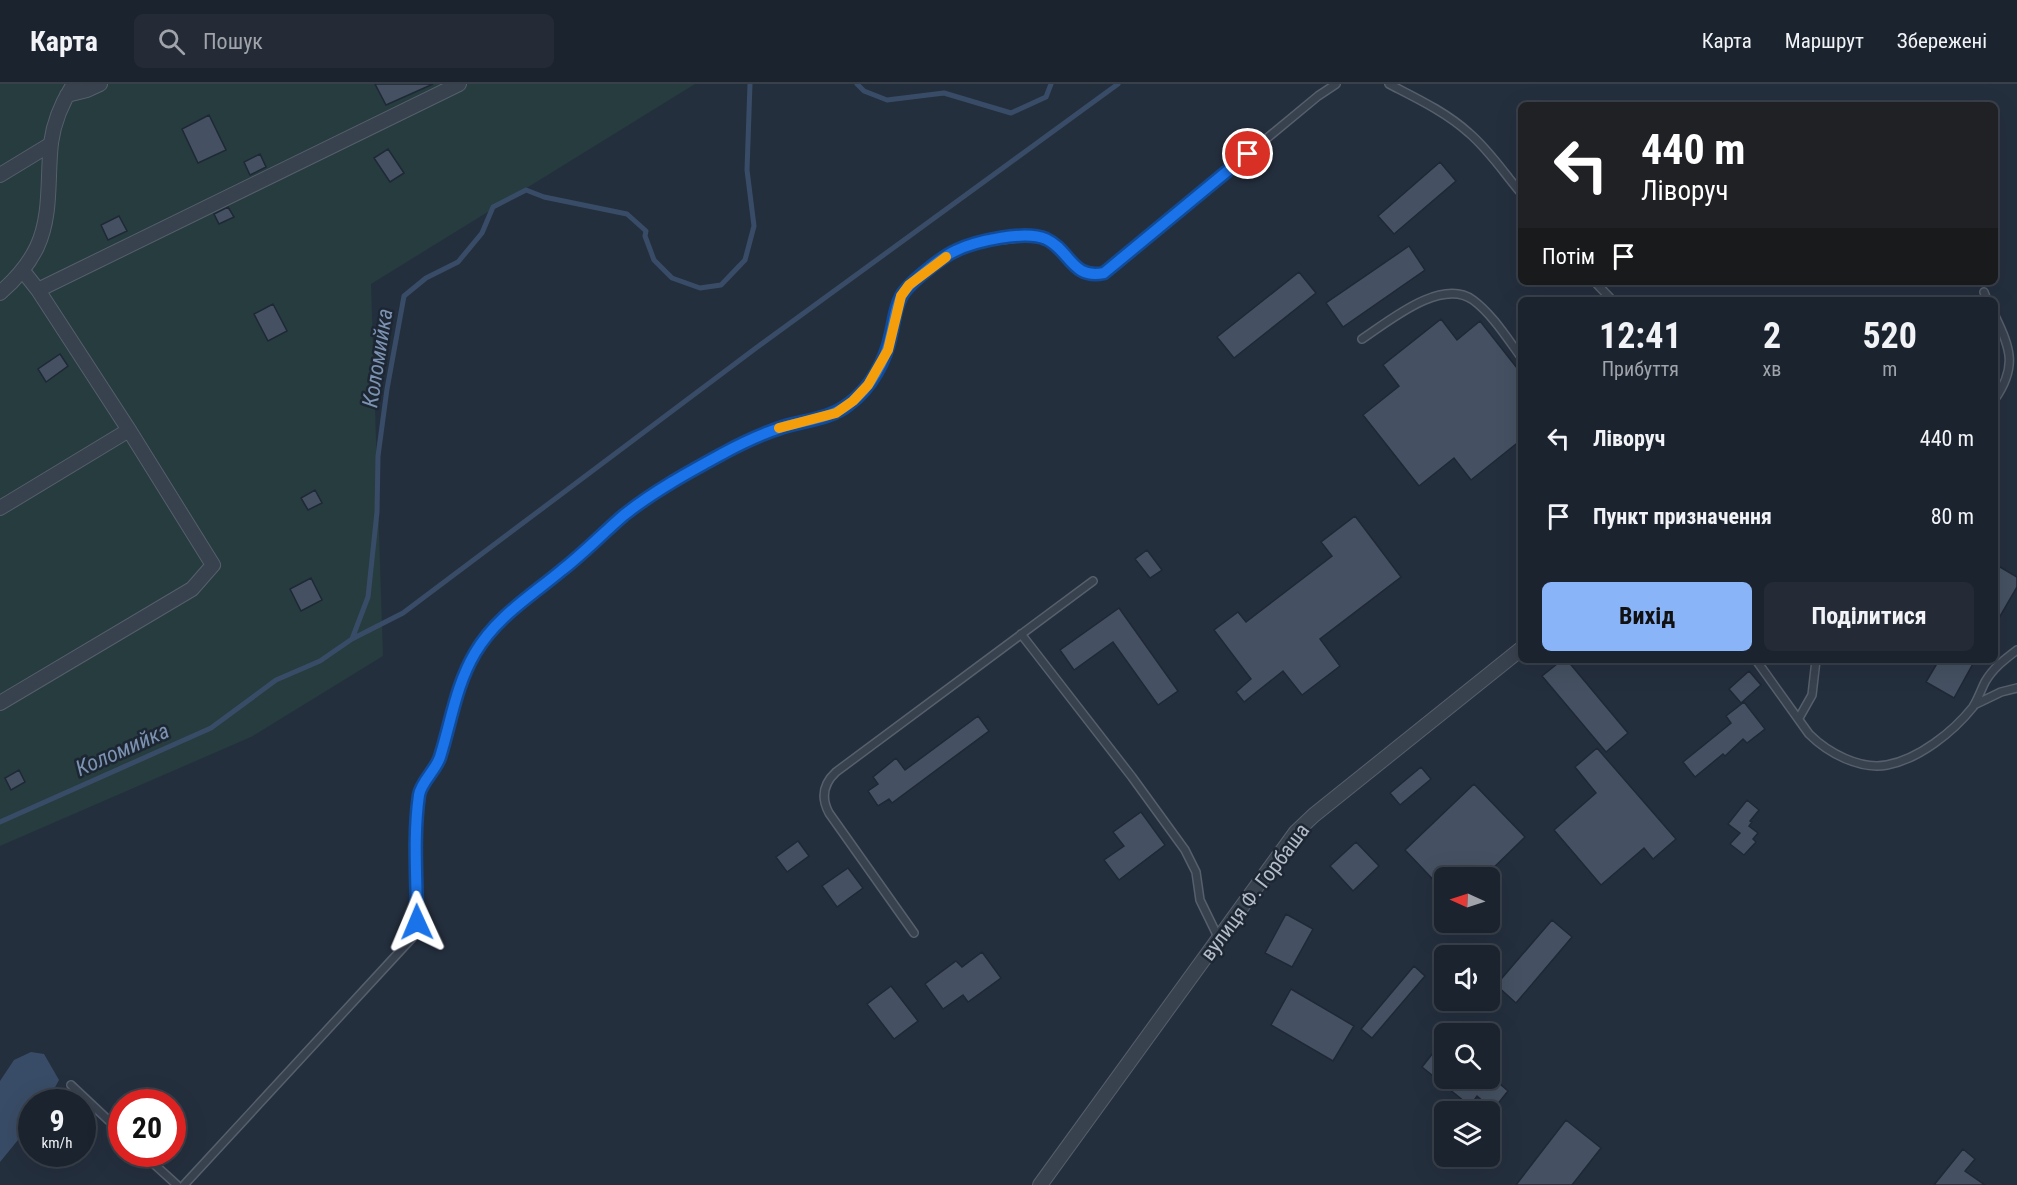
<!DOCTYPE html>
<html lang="uk">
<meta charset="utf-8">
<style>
:root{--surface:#1b232e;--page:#242b36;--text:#f1f3f6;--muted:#a0a4aa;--line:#39404a;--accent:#8ab4f8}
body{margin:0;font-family:"Roboto Condensed",sans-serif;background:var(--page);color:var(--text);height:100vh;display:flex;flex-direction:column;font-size:22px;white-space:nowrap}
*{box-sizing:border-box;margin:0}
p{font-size:20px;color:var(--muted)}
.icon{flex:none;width:33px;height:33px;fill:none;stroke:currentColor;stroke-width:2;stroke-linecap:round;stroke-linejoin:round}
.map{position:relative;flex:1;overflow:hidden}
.sheet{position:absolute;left:1518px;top:213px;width:480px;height:366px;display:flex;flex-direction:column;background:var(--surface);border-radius:9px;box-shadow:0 6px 24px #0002,0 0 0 2px var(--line)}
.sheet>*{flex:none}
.banner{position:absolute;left:1518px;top:18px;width:480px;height:183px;border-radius:9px;box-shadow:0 6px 24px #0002,0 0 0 2px var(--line);background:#202124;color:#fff;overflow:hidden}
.needle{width:39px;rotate:273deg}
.buttons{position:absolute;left:1434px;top:783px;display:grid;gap:12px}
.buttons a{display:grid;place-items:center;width:66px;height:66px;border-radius:9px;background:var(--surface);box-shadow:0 6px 24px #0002,0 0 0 2px var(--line);font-size:30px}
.speed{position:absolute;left:18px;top:1005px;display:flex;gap:12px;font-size:30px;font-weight:700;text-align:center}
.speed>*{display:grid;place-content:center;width:78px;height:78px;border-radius:50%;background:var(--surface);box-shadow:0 6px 24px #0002,0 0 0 2px var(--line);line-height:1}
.speed small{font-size:15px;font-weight:400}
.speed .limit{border:9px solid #d22;background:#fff;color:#111}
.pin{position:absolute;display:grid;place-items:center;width:51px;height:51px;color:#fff;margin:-26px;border:3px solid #fff;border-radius:50%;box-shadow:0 2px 6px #0007}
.me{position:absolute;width:66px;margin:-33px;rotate:359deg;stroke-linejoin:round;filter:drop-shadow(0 0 4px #0008)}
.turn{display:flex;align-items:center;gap:21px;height:126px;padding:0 24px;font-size:27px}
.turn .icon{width:78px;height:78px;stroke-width:2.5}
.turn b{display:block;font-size:42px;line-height:51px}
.then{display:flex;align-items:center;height:57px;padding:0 24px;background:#0003;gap:12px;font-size:22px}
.eta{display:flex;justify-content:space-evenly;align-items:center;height:102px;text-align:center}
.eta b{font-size:36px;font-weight:700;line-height:42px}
.action{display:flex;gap:12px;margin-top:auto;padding:12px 24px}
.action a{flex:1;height:69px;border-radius:9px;background:var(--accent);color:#111;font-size:24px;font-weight:700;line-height:69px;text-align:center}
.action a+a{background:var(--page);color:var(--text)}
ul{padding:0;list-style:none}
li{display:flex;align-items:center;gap:18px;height:78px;padding:0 24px}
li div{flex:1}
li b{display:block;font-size:22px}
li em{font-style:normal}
header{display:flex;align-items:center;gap:36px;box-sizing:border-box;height:84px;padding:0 30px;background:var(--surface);border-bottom:2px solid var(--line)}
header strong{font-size:28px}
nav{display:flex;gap:33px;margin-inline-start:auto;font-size:21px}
.search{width:420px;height:54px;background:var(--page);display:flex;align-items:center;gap:15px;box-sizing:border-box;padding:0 21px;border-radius:9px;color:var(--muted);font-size:22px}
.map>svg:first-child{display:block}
.green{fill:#263c3f}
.water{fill:#394c67}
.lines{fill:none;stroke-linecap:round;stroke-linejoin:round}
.stream{stroke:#394c67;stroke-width:5}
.building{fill:#455162;stroke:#1f2835;stroke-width:1.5}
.service-casing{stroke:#565f6c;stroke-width:10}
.minor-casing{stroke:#565f6c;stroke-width:16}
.service{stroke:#38414e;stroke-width:7}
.minor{stroke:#38414e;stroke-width:14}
.route-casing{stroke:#114b97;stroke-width:15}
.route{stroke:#1a73e8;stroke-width:10}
.slow{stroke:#f59e0b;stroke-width:10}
.labels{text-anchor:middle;stroke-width:5;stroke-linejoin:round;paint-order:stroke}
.street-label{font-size:21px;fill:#b4bcc9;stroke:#1d2633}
.water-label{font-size:22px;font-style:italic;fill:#7c92b1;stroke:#1d2633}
</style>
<header>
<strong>Карта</strong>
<div class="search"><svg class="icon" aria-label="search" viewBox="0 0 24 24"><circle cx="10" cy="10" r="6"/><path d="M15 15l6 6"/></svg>Пошук</div>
<nav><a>Карта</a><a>Маршрут</a><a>Збережені</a></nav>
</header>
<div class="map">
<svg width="2017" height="1101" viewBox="0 0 2017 1101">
<rect width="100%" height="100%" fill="#242f3e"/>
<path class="green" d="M 0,0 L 695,0 L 371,200 L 383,572 L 251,653 L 0,762 Z"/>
<path class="water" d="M 31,968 L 44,970 L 59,996 L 47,1018 L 32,1018 L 31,1040 L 0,1078 L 0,997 L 14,976 Z"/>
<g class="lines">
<path class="stream" d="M 857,0 L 864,7 L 887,16 L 944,9 L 1011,29 L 1046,13 L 1051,0
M 352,555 L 403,529 L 756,264 L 1118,0
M 0,738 L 211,644 L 276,596 L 320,577 L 352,555 L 368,513 L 377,428 L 378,372 L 387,305 L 404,212 L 426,194 L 458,178 L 482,149 L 493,123 L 526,106 L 544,113 L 627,130 L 646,147 L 645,152 L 654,176 L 672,194 L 700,204 L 721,201 L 745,176 L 754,142 L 747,86 L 750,0"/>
</g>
<path class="building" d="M 375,0 L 433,0 L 386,21 Z
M 209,31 L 226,66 L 198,79 L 182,45 Z
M 388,65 L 404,89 L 390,98 L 374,74 Z
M 260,70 L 266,83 L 250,91 L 244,78 Z
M 1440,78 L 1456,97 L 1394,150 L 1378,132 Z
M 228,123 L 234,133 L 219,140 L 214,130 Z
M 119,132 L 127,147 L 108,156 L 101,141 Z
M 1409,162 L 1425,186 L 1343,243 L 1326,219 Z
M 1299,188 L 1316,209 L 1234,274 L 1217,253 Z
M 273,220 L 287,247 L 268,257 L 254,230 Z
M 1441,235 L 1457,256 L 1480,237 L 1521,289 L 1521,356 L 1471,396 L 1454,374 L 1419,402 L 1363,331 L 1399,302 L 1383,281 Z
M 60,270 L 68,282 L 46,298 L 38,285 Z
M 315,406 L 322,419 L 308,426 L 301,414 Z
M 1355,432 L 1401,493 L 1320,555 L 1340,582 L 1302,611 L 1283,587 L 1244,618 L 1236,608 L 1251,595 L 1214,546 L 1238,528 L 1246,538 L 1332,472 L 1321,458 Z
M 1147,466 L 1162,486 L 1150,494 L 1135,475 Z
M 1995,480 L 2017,493 L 2017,503 L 1995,541 Z
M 311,494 L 322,516 L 301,527 L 290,505 Z
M 1119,524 L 1178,607 L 1158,621 L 1113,558 L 1074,586 L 1060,566 Z
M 1562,576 L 1567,576 L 1628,649 L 1606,668 L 1542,592 Z
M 1939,576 L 1975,576 L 1954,614 L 1926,598 Z
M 1749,587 L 1761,601 L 1741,619 L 1729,605 Z
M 1744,618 L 1765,645 L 1747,659 L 1743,655 L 1725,672 L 1723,670 L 1695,693 L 1683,678 L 1731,639 L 1726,632 Z
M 978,632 L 989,647 L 892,719 L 889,715 L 878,722 L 868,707 L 878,700 L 873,693 L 896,674 L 905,686 Z
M 1597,664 L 1676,755 L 1653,775 L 1644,764 L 1601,801 L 1554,746 L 1596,709 L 1575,683 Z
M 1421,683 L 1431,695 L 1400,721 L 1390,709 Z
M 19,686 L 25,698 L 11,706 L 5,694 Z
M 1474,700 L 1525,753 L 1483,794 L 1444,794 L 1444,807 L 1405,766 Z
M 1747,716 L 1759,726 L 1750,737 L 1752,738 L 1749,742 L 1758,749 L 1753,755 L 1756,758 L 1744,771 L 1730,760 L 1740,749 L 1728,740 Z
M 1141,728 L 1165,761 L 1119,796 L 1104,776 L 1124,762 L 1113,748 Z
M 798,757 L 809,772 L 787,788 L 776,773 Z
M 1356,758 L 1379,782 L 1353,807 L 1330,782 Z
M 848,784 L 863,804 L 837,823 L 822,802 Z
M 1286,830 L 1313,845 L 1292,883 L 1265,869 Z
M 1552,836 L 1572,853 L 1516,919 L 1496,901 Z
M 982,868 L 1001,894 L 968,918 L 963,911 L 943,925 L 925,900 L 956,877 L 962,883 Z
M 1414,882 L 1425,892 L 1372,954 L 1361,945 Z
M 891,902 L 918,937 L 894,955 L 867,920 Z
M 1291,905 L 1354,942 L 1333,977 L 1271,941 Z
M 1444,955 L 1444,994 L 1493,994 L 1508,1007 L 1493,1026 L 1477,1012 L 1470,1022 L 1422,983 Z
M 1566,1036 L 1601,1064 L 1572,1101 L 1516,1101 Z
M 1963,1065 L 1975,1075 L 1965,1087 L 1985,1101 L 1934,1101 Z"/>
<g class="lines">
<g class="service-casing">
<path id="service" d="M 1389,0 C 1416,14 1446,28 1469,49 C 1489,66 1504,89 1521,109
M 1595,198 L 1612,216
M 1984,208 L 1987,216
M 1995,232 C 2011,265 2017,283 1995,315
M 1362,255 C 1388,238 1441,193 1473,216 C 1492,230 1507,254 1521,273
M 1021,550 L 1132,693 L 1185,766 L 1196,788 L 1200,816 L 1219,855
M 1756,576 L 1809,650 C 1828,669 1860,686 1887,681 C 1919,675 1953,648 1973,623 C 1978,615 1981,606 1985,598 C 1993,584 2005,575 2017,566
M 1974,621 L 2001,608 L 2017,604
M 1799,634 L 1812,611 L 1816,576
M 914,849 L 829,729 C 821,714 823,700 836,688 L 1093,497
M 71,1001 L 122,1049
M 143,1070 L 177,1101
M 184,1101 L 413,853 L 417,838 L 416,755 L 420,707 L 437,683 L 448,650 L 459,603 L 475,568 L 516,521 L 569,480 L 627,429 L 682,392 L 750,355 L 784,343 L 836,329 L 853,317 L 868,301 L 888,266 L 901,212 L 909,201 L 954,167 L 991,157 L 1035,152 L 1046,155 L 1056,161 L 1075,182 L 1085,189 L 1094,191 L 1104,189 L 1318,12 L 1336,0"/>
</g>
<g class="minor-casing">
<path id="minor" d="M 67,11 L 87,6 L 100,0
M 0,91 L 51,60
M 38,206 L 459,0
M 0,209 C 15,196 28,182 37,163 C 52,131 47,94 51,59 C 54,37 62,18 74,0
M 0,424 L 129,346
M 0,619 L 192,505 L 213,481 L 129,346 L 38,206 L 23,187
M 1040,1101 L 1296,748 L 1314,731 L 1521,565"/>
</g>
<use href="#service" class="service"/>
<use href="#minor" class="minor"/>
</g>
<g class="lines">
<g class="route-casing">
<path id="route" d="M 417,838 C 417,796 413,753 419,711 C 421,698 436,686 440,673 C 451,638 456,601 475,569 C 496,533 531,512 562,486 C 584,469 603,449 624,431 C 654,407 689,388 722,370 C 742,359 761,350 783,343 C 806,336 830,335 849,320 C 871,304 886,276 891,250 C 894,238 895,224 901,213 C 906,201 942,173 955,167 C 975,157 1025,146 1046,155 C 1070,166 1072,196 1104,189 L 1248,70"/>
</g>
<use href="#route" class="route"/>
<path class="slow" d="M 779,344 L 836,329 L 853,317 L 868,301 L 888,266 L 901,212 L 909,201 L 946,173"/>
</g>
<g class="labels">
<g class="street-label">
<text transform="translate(1255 808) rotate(-53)" y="7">вулиця Ф. Горбаша</text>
</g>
<g class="water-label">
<text transform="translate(377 274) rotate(-81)" y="8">Коломийка</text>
<text transform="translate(122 665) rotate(-24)" y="8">Коломийка</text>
</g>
</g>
</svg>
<div class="buttons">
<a><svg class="needle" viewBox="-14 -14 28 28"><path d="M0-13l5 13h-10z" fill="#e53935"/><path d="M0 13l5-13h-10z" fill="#a0a4aa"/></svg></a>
<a><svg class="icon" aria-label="sound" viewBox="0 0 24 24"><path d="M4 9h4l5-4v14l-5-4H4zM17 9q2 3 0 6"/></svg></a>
<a><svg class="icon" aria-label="search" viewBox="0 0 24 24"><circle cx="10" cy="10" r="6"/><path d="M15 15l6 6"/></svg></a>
<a><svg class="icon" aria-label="layers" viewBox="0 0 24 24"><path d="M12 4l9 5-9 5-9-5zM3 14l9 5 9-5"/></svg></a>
</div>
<div class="speed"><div>9<small>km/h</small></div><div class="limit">20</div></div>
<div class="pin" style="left:1248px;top:70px;background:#d93025"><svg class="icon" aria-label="arrive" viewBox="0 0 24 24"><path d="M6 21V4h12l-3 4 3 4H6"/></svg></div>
<svg class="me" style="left:417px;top:838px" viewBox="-20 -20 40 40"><path d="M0-17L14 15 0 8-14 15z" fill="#1a73e8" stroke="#fff" stroke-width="4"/></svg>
<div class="banner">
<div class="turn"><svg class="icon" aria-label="left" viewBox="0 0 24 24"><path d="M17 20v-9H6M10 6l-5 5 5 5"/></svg><div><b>440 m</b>Ліворуч</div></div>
<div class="then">Потім<svg class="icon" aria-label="arrive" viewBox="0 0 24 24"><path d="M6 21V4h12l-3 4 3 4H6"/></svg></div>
</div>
<section class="sheet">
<div class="eta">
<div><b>12:41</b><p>Прибуття</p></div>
<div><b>2</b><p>хв</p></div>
<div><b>520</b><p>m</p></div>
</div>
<ul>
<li><svg class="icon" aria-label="left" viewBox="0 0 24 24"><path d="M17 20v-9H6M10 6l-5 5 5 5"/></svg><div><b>Ліворуч</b></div><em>440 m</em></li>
<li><svg class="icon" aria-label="arrive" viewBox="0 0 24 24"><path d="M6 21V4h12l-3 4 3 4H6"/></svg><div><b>Пункт призначення</b></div><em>80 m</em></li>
</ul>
<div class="action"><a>Вихід</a><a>Поділитися</a></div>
</section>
</div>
